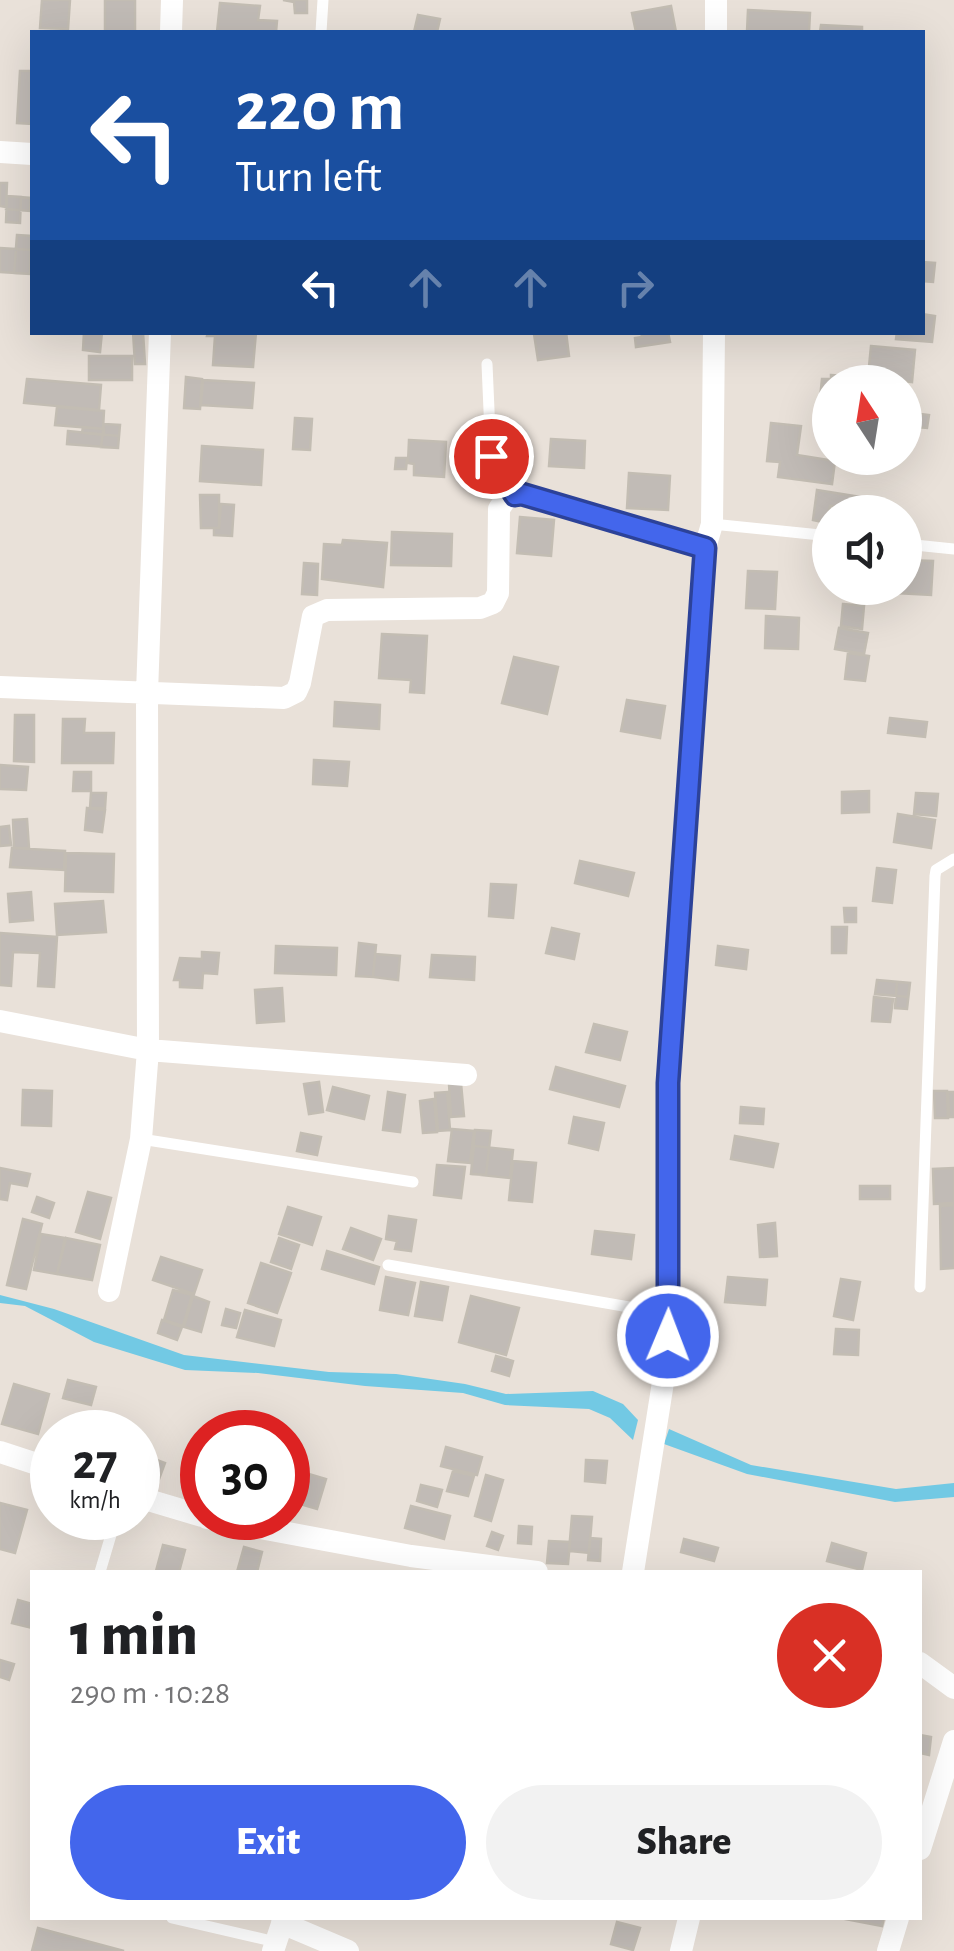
<!DOCTYPE html>
<meta charset="utf-8">
<style>
:root{--surface:#fff;--page:#f2f2f2;--text:#202124;--muted:#757577;--accent:#4366ec}
body{margin:0;font-family:"Alegreya Sans",sans-serif;background:var(--page);color:var(--text);height:100vh;display:flex;flex-direction:column;font-size:38px;white-space:nowrap}
*{box-sizing:border-box;margin:0}
p{font-size:32px;color:var(--muted)}
.icon{flex:none;width:55px;height:55px;fill:none;stroke:currentColor;stroke-width:2;stroke-linecap:round;stroke-linejoin:round}
.map{position:relative;flex:1;overflow:hidden}
.drawer{position:absolute;left:30px;top:1570px;width:892px;height:350px;display:flex;flex-direction:column;background:var(--surface);border-radius:0px;box-shadow:0 10px 40px #0002}
.drawer>*{flex:none}
.hud{position:absolute;left:30px;top:30px;width:895px;height:305px;border-radius:0px;box-shadow:0 10px 40px #0002;background:#1a4fa0;color:#fff;overflow:hidden}
.needle{width:65px;rotate:348deg}
.controls{position:absolute;left:812px;top:365px;display:grid;gap:20px}
.controls a{display:grid;place-items:center;width:110px;height:110px;border-radius:50%;background:var(--surface);box-shadow:0 10px 40px #0002;font-size:50px}
.speed{position:absolute;left:30px;top:1410px;display:flex;gap:20px;font-size:50px;font-weight:700;text-align:center}
.speed>*{display:grid;place-content:center;width:130px;height:130px;border-radius:50%;background:var(--surface);box-shadow:0 10px 40px #0002;line-height:1}
.speed small{font-size:25px;font-weight:400}
.speed .limit{border:15px solid #d22;background:#fff;color:#111}
.pin{position:absolute;display:grid;place-items:center;width:85px;height:85px;color:#fff;margin:-42px;border:5px solid #fff;border-radius:50%;box-shadow:0 2px 10px #0007}
.me{position:absolute;width:110px;margin:-55px;rotate:1deg;stroke-linejoin:round;filter:drop-shadow(0 0 8px #0008)}
.turn{display:flex;align-items:center;gap:35px;height:210px;padding:0 40px;font-size:45px}
.turn .icon{width:130px;height:130px;stroke-width:2.5}
.turn b{display:block;font-size:70px;line-height:85px}
.lanes{display:flex;align-items:center;height:95px;padding:0 40px;background:#0003;justify-content:center;gap:50px;direction:ltr}
.lanes .off{opacity:.35}
.round{display:grid;place-items:center;flex:none;width:105px;height:105px;border-radius:52px;background:var(--page)}
.overview{display:flex;align-items:center;justify-content:space-between;height:170px;padding:0 40px}
h1{font-size:60px;font-weight:800;line-height:75px}
.cta{display:flex;gap:20px;margin-top:auto;padding:20px 40px}
.cta a{flex:1;height:115px;border-radius:60px;background:var(--accent);color:#fff;font-size:40px;font-weight:800;line-height:115px;text-align:center}
.cta a+a{background:var(--page);color:var(--text)}
.map>svg:first-child{display:block}
.water{fill:#72c9e4}
.building{fill:#c1bbb6;stroke:#c3bdb3;stroke-width:2.5}
.lines{fill:none;stroke-linecap:round;stroke-linejoin:round}
.service{stroke:#fff;stroke-width:11}
.minor{stroke:#fff;stroke-width:22}
.route-casing{stroke:#2c4299;stroke-width:25}
.route{stroke:#4366ec;stroke-width:18}
</style>
<div class="map">
<svg width="954" height="1951" viewBox="0 0 954 1951">
<rect width="100%" height="100%" fill="#e9e1d9"/>
<path class="water" d="M 0,1295 L 54,1309 L 184,1355 L 329,1372 L 396,1374 L 465,1384 L 506,1394 L 593,1391 L 623,1404 L 638,1420 L 633,1440 L 610,1418 L 589,1409 L 505,1405 L 463,1393 L 365,1386 L 258,1373 L 185,1370 L 94,1342 L 25,1306 L 0,1303 Z
M 669,1429 L 751,1465 L 896,1489 L 954,1483 L 954,1497 L 895,1502 L 747,1474 L 664,1444 Z"/>
<path class="building" d="M 42,0 L 70,0 L 68,29 L 40,28 Z
M 105,0 L 135,0 L 135,32 L 105,32 Z
M 283,0 L 307,0 L 307,13 L 295,13 L 294,2 Z
M 220,3 L 260,6 L 258,20 L 277,21 L 276,32 L 217,32 Z
M 671,6 L 676,32 L 636,32 L 632,13 Z
M 748,10 L 810,13 L 809,32 L 747,32 Z
M 418,15 L 440,19 L 437,32 L 414,32 Z
M 821,25 L 862,27 L 862,32 L 820,32 Z
M 20,71 L 32,71 L 32,124 L 17,123 Z
M 0,183 L 7,183 L 6,207 L 0,206 Z
M 7,196 L 21,197 L 20,223 L 6,222 Z
M 7,196 L 31,198 L 30,211 L 6,209 Z
M 17,235 L 32,236 L 30,274 L 14,273 Z
M 0,248 L 31,250 L 30,274 L 0,272 Z
M 922,262 L 935,263 L 933,282 L 922,281 Z
M 922,314 L 935,316 L 932,342 L 896,339 L 897,332 L 922,332 Z
M 84,332 L 102,332 L 100,352 L 83,350 Z
M 133,332 L 143,332 L 145,364 L 135,364 Z
M 208,332 L 256,332 L 253,367 L 213,365 L 215,336 L 207,336 Z
M 566,332 L 569,356 L 538,360 L 534,334 Z
M 641,332 L 668,332 L 670,342 L 636,347 L 635,338 L 642,337 Z
M 871,346 L 915,350 L 912,382 L 868,377 Z
M 89,356 L 132,356 L 132,380 L 89,380 Z
M 831,375 L 860,377 L 860,382 L 867,382 L 830,382 L 830,418 L 818,417 L 822,379 L 831,379 Z
M 186,377 L 202,379 L 200,409 L 184,408 Z
M 27,379 L 101,385 L 99,410 L 24,403 Z
M 203,380 L 254,383 L 252,408 L 201,405 Z
M 57,407 L 104,411 L 103,429 L 55,425 Z
M 905,412 L 929,415 L 927,428 L 905,426 Z
M 295,418 L 312,419 L 310,450 L 293,449 Z
M 771,423 L 801,426 L 797,455 L 835,461 L 832,484 L 778,477 L 780,462 L 767,461 Z
M 104,424 L 120,425 L 118,448 L 101,447 Z
M 83,427 L 104,429 L 104,435 L 82,433 Z
M 68,431 L 119,436 L 118,448 L 67,444 Z
M 551,439 L 585,441 L 584,468 L 549,466 Z
M 409,440 L 446,442 L 444,477 L 414,475 L 414,464 L 408,463 Z
M 202,446 L 263,450 L 261,485 L 200,481 Z
M 396,458 L 407,458 L 406,469 L 395,469 Z
M 629,473 L 670,476 L 668,510 L 627,508 Z
M 817,490 L 861,497 L 858,510 L 830,506 L 827,523 L 813,520 Z
M 200,495 L 219,495 L 219,528 L 201,528 Z
M 221,504 L 234,505 L 232,536 L 214,535 L 214,528 L 219,528 Z
M 520,517 L 554,520 L 551,556 L 517,553 Z
M 392,532 L 452,534 L 451,566 L 391,565 Z
M 343,540 L 387,543 L 383,587 L 322,579 L 324,544 L 342,545 Z
M 905,560 L 933,561 L 931,595 L 896,593 L 896,588 L 905,588 Z
M 304,563 L 318,564 L 317,595 L 302,594 Z
M 748,571 L 777,572 L 775,609 L 746,608 Z
M 843,604 L 864,606 L 862,629 L 841,626 Z
M 766,616 L 799,618 L 798,649 L 765,648 Z
M 839,628 L 868,633 L 864,654 L 835,649 Z
M 382,634 L 427,636 L 424,693 L 410,692 L 411,680 L 379,678 Z
M 848,653 L 869,656 L 865,681 L 845,679 Z
M 514,657 L 558,667 L 547,714 L 502,703 Z
M 627,700 L 665,706 L 660,738 L 621,731 Z
M 335,702 L 380,705 L 379,729 L 334,726 Z
M 15,715 L 34,715 L 34,762 L 14,761 Z
M 890,718 L 927,722 L 925,737 L 888,733 Z
M 63,719 L 85,719 L 84,733 L 114,733 L 113,763 L 62,763 Z
M 314,760 L 349,762 L 347,786 L 313,784 Z
M 0,765 L 28,767 L 26,790 L 0,789 Z
M 74,772 L 91,772 L 91,791 L 73,791 Z
M 869,791 L 869,812 L 842,813 L 842,792 Z
M 91,793 L 106,793 L 105,808 L 90,808 Z
M 916,793 L 938,794 L 936,816 L 914,814 Z
M 87,808 L 105,810 L 102,832 L 85,830 Z
M 898,814 L 935,820 L 931,848 L 894,842 Z
M 27,819 L 29,848 L 14,848 L 13,820 Z
M 9,826 L 11,845 L 0,846 L 0,827 Z
M 12,848 L 65,851 L 64,870 L 10,867 Z
M 66,853 L 114,854 L 113,892 L 65,891 Z
M 580,861 L 634,873 L 628,896 L 575,883 Z
M 877,868 L 896,870 L 892,903 L 873,901 Z
M 491,884 L 516,885 L 513,918 L 489,916 Z
M 31,892 L 33,920 L 10,922 L 8,894 Z
M 103,901 L 106,932 L 57,935 L 55,904 Z
M 844,908 L 856,908 L 856,922 L 845,922 Z
M 832,927 L 847,927 L 846,953 L 832,953 Z
M 552,928 L 579,934 L 574,959 L 546,953 Z
M 0,933 L 57,937 L 54,987 L 38,986 L 40,953 L 13,952 L 11,986 L 0,985 Z
M 359,943 L 376,945 L 373,977 L 356,976 Z
M 276,946 L 337,948 L 336,975 L 275,973 Z
M 718,946 L 748,950 L 746,969 L 716,965 Z
M 202,952 L 219,953 L 217,974 L 203,973 L 202,988 L 180,987 L 180,980 L 174,980 L 180,958 L 202,959 Z
M 375,954 L 400,956 L 398,980 L 373,977 Z
M 432,955 L 475,957 L 474,980 L 430,977 Z
M 877,980 L 910,983 L 908,997 L 875,994 Z
M 897,982 L 910,983 L 907,1009 L 895,1008 Z
M 282,988 L 284,1021 L 257,1023 L 255,990 Z
M 874,997 L 893,999 L 890,1022 L 872,1021 Z
M 594,1024 L 627,1032 L 620,1060 L 586,1052 Z
M 556,1067 L 625,1086 L 619,1107 L 550,1089 Z
M 319,1082 L 323,1112 L 309,1114 L 304,1084 Z
M 461,1083 L 464,1116 L 451,1117 L 449,1084 Z
M 333,1087 L 369,1096 L 364,1119 L 327,1110 Z
M 23,1090 L 52,1091 L 51,1126 L 22,1125 Z
M 934,1091 L 947,1091 L 948,1118 L 935,1118 Z
M 388,1092 L 405,1095 L 400,1132 L 383,1130 Z
M 447,1092 L 450,1130 L 438,1131 L 435,1093 Z
M 948,1092 L 954,1092 L 954,1117 L 949,1117 Z
M 434,1099 L 437,1132 L 423,1133 L 420,1101 Z
M 741,1107 L 764,1109 L 763,1124 L 740,1123 Z
M 574,1117 L 604,1123 L 598,1150 L 569,1143 Z
M 452,1129 L 474,1131 L 470,1163 L 448,1161 Z
M 475,1130 L 491,1131 L 486,1175 L 471,1174 Z
M 301,1133 L 321,1137 L 317,1155 L 297,1151 Z
M 735,1136 L 778,1144 L 773,1167 L 731,1159 Z
M 474,1146 L 513,1150 L 510,1178 L 471,1174 Z
M 513,1161 L 536,1163 L 532,1202 L 509,1200 Z
M 437,1165 L 465,1167 L 461,1198 L 434,1195 Z
M 0,1168 L 30,1174 L 27,1186 L 10,1183 L 7,1200 L 0,1199 Z
M 954,1168 L 954,1203 L 934,1204 L 933,1169 Z
M 860,1186 L 890,1186 L 890,1199 L 860,1199 Z
M 88,1192 L 111,1198 L 100,1239 L 76,1232 Z
M 37,1197 L 54,1203 L 49,1218 L 32,1212 Z
M 954,1205 L 954,1268 L 941,1269 L 940,1206 Z
M 288,1207 L 321,1217 L 312,1245 L 279,1234 Z
M 389,1216 L 416,1220 L 411,1251 L 395,1249 L 397,1241 L 386,1239 Z
M 23,1219 L 42,1224 L 26,1289 L 7,1285 Z
M 775,1223 L 777,1256 L 760,1257 L 758,1225 Z
M 351,1228 L 381,1239 L 373,1260 L 343,1249 Z
M 595,1231 L 634,1235 L 631,1259 L 592,1254 Z
M 41,1234 L 65,1238 L 57,1274 L 34,1270 Z
M 66,1238 L 100,1245 L 92,1280 L 57,1274 Z
M 279,1238 L 299,1245 L 291,1269 L 271,1262 Z
M 327,1251 L 379,1267 L 374,1284 L 322,1269 Z
M 161,1257 L 202,1270 L 194,1294 L 153,1280 Z
M 261,1263 L 291,1273 L 277,1313 L 248,1303 Z
M 386,1277 L 415,1283 L 408,1315 L 380,1310 Z
M 728,1277 L 767,1280 L 765,1305 L 725,1302 Z
M 841,1279 L 860,1282 L 853,1320 L 834,1316 Z
M 421,1282 L 448,1287 L 442,1320 L 415,1316 Z
M 173,1290 L 192,1295 L 183,1326 L 164,1320 Z
M 193,1296 L 209,1302 L 201,1332 L 184,1327 Z
M 471,1296 L 519,1308 L 506,1355 L 459,1342 Z
M 226,1309 L 240,1313 L 236,1328 L 222,1325 Z
M 245,1310 L 281,1320 L 274,1346 L 237,1337 Z
M 162,1320 L 182,1327 L 177,1340 L 158,1333 Z
M 836,1329 L 859,1330 L 858,1355 L 834,1354 Z
M 496,1356 L 513,1361 L 509,1376 L 492,1371 Z
M 68,1380 L 96,1387 L 91,1405 L 63,1398 Z
M 14,1384 L 49,1394 L 38,1434 L 2,1424 Z
M 65,1424 L 86,1429 L 85,1432 L 63,1432 Z
M 203,1430 L 212,1432 L 202,1432 L 202,1479 L 188,1474 Z
M 446,1447 L 482,1457 L 477,1475 L 441,1466 Z
M 143,1455 L 165,1463 L 155,1490 L 138,1484 Z
M 586,1460 L 607,1461 L 605,1483 L 585,1481 Z
M 453,1471 L 474,1476 L 468,1496 L 447,1491 Z
M 302,1472 L 326,1479 L 317,1509 L 293,1502 Z
M 486,1475 L 503,1480 L 491,1521 L 475,1516 Z
M 421,1485 L 442,1490 L 437,1507 L 417,1501 Z
M 0,1503 L 27,1510 L 15,1553 L 0,1549 Z
M 411,1506 L 450,1516 L 444,1539 L 405,1528 Z
M 572,1516 L 592,1517 L 589,1553 L 569,1551 Z
M 519,1526 L 532,1527 L 531,1544 L 518,1543 Z
M 492,1532 L 503,1536 L 498,1550 L 487,1546 Z
M 590,1538 L 601,1539 L 600,1561 L 588,1560 Z
M 684,1539 L 718,1548 L 714,1561 L 681,1552 Z
M 549,1541 L 570,1542 L 568,1564 L 547,1563 Z
M 832,1543 L 866,1553 L 862,1570 L 827,1561 Z
M 163,1545 L 185,1550 L 179,1572 L 156,1571 Z
M 244,1547 L 262,1552 L 257,1572 L 237,1572 Z
M 18,1600 L 32,1604 L 32,1628 L 12,1623 Z
M 0,1660 L 14,1664 L 9,1680 L 0,1677 Z
M 920,1735 L 931,1737 L 929,1755 L 920,1753 Z
M 840,1918 L 884,1918 L 882,1926 Z
M 617,1922 L 640,1928 L 633,1950 L 611,1944 Z
M 38,1928 L 124,1951 L 32,1951 Z"/>
<g class="lines">
<path class="service" d="M 321,32 L 323,0
M 487,364 L 491,456 L 515,495
M 712,524 L 830,536
M 905,544 L 954,549
M 141,1139 L 413,1182
M 388,1265 L 669,1314
M 920,1287 L 935,876 L 936,870 L 954,859
M 100,1572 L 116,1518
M 172,1918 L 276,1942"/>
<path class="minor" d="M 171,32 L 172,0
M 716,32 L 716,0
M 0,152 L 32,154
M 0,687 L 284,698 L 296,692 L 300,683 L 313,616 L 327,610 L 480,608 L 493,603 L 498,593 L 499,509 L 507,497 L 521,494 L 705,548
M 0,1021 L 148,1050 L 466,1075
M 109,1291 L 141,1139 L 148,1050 L 147,693 L 160,332
M 0,1452 L 52,1469
M 138,1497 L 202,1516
M 207,1518 L 411,1556 L 537,1572
M 633,1572 L 667,1357 L 668,1083 L 705,548 L 712,524 L 714,332
M 920,1663 L 954,1688
M 920,1849 L 954,1741
M 282,1923 L 348,1951
M 273,1951 L 284,1918
M 681,1951 L 689,1918
M 888,1951 L 898,1918"/>
</g>
<g class="lines">
<g class="route-casing">
<path id="route" d="M 491,456 L 515,495 L 522,494 L 705,548 L 668,1083 L 668,1336"/>
</g>
<use href="#route" class="route"/>
</g>
</svg>
<div class="controls">
<a><svg class="needle" viewBox="-14 -14 28 28"><path d="M0-13l5 13h-10z" fill="#e53935"/><path d="M0 13l5-13h-10z" fill="#757577"/></svg></a>
<a><svg class="icon" aria-label="sound" viewBox="0 0 24 24"><path d="M4 9h4l5-4v14l-5-4H4zM17 9q2 3 0 6"/></svg></a>
</div>
<div class="speed"><div>27<small>km/h</small></div><div class="limit">30</div></div>
<div class="pin" style="left:491px;top:456px;background:#d93025"><svg class="icon" aria-label="arrive" viewBox="0 0 24 24"><path d="M6 21V4h12l-3 4 3 4H6"/></svg></div>
<svg class="me" style="left:668px;top:1336px" viewBox="-20 -20 40 40"><circle r="17" fill="#4366ec" stroke="#fff" stroke-width="3"/><path d="M0-11L8 9 0 5-8 9z" fill="#fff"/></svg>
<div class="hud">
<div class="turn"><svg class="icon" aria-label="left" viewBox="0 0 24 24"><path d="M17 20v-9H6M10 6l-5 5 5 5"/></svg><div><b>220 m</b>Turn left</div></div>
<div class="lanes"><svg class="icon" aria-label="left" viewBox="0 0 24 24"><path d="M17 20v-9H6M10 6l-5 5 5 5"/></svg><svg class="icon off" aria-label="ahead" viewBox="0 0 24 24"><path d="M12 20V5M6 11l6-6 6 6"/></svg><svg class="icon off" aria-label="ahead" viewBox="0 0 24 24"><path d="M12 20V5M6 11l6-6 6 6"/></svg><svg class="icon off" aria-label="right" viewBox="0 0 24 24"><path d="M7 20v-9h11M14 6l5 5-5 5"/></svg></div>
</div>
<section class="drawer">
<div class="overview"><div><h1>1 min</h1><p>290 m · 10:28</p></div><a class="round" style="background:#d93025;color:#fff"><svg class="icon" aria-label="close" viewBox="0 0 24 24"><path d="M6 6l12 12M18 6L6 18"/></svg></a></div>
<div class="cta"><a>Exit</a><a>Share</a></div>
</section>
</div>
